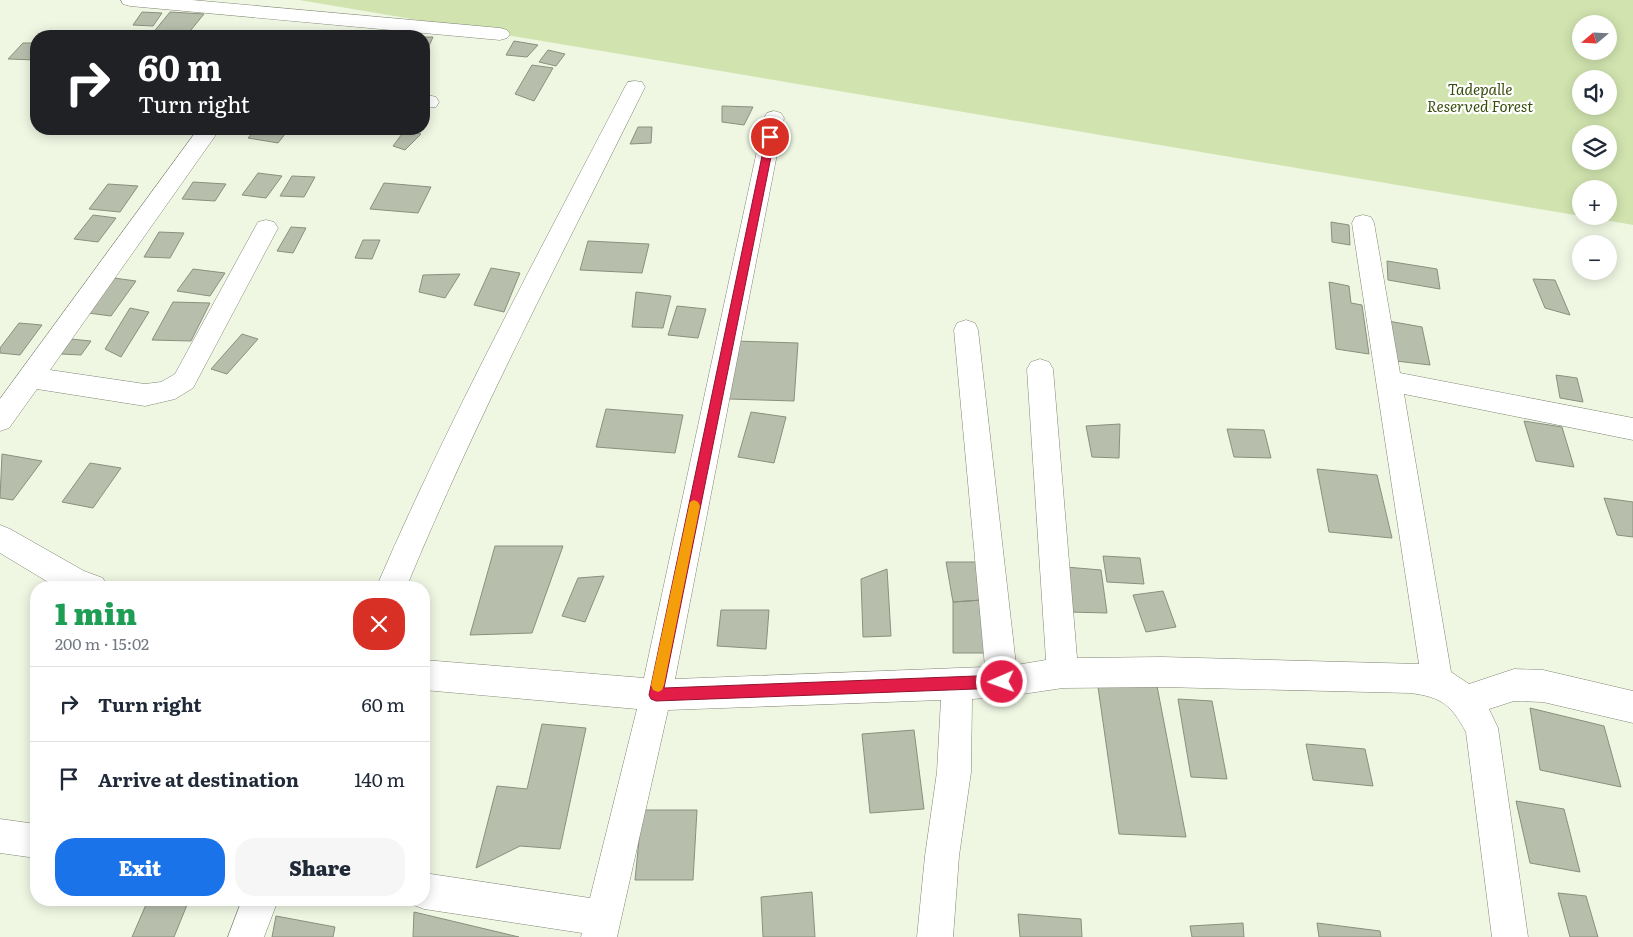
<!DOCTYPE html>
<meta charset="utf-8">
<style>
:root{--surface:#fff;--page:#f6f6f7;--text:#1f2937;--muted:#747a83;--line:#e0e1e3;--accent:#1a73e8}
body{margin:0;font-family:Literata,serif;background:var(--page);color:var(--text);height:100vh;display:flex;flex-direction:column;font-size:19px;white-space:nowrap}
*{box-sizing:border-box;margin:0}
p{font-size:16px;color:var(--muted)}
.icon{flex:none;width:28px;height:28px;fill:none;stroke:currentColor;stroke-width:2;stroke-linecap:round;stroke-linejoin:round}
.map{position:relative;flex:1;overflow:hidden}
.sheet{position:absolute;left:30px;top:581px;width:400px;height:325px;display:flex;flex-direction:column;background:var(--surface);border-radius:20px;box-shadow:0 2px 12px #0003}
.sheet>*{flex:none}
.guide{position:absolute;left:30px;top:30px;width:400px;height:105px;border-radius:20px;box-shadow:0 2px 12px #0003;background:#202124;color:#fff;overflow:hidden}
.needle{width:32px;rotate:251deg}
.fabs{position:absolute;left:1572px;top:15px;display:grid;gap:10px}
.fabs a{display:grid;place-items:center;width:45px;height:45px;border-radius:50%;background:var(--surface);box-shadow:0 2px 12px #0003;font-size:25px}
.pin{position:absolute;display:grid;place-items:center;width:42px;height:42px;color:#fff;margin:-21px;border:2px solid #fff;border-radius:50%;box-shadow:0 1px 5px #0007}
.me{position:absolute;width:55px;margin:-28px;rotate:268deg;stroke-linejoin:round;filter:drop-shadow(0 0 4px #0008)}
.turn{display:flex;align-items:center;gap:18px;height:105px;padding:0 25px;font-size:22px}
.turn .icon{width:65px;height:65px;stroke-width:2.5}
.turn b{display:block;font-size:35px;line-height:42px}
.round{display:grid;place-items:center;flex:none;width:52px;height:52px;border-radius:20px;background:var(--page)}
.head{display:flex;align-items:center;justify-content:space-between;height:85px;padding:0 25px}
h1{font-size:30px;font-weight:800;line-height:38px;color:#1e9e55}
.cta{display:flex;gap:10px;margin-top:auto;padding:10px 25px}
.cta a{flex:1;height:58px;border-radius:20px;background:var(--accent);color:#fff;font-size:20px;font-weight:800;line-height:58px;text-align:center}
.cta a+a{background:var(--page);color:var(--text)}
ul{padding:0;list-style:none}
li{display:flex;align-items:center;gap:15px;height:75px;padding:0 25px;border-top:1px solid var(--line)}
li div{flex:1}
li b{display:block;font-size:19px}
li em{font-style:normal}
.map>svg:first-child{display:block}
.green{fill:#d1e4af;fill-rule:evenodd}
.building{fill:#b7beac;stroke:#89907e}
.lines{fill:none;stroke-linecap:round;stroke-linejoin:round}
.street-casing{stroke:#808675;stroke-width:1}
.street{fill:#fff;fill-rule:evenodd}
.route{fill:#e11d48;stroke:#92132f}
.slow{fill:#f59e0b}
.labels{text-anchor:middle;stroke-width:4.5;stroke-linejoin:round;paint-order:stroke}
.far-park-label{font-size:15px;font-style:italic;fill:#3b4d0d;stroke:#fff}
</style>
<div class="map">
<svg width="1633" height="937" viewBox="0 0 1633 937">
<rect width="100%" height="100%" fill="#eff7e3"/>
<path class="green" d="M 299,0 L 1633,0 L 1633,225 L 1582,216 L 1609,216 L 1609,189 L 1581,189 L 1581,216 ZM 1581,24 L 1609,24 L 1609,51 L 1581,51 ZM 1581,79 L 1609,79 L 1609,106 L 1581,106 ZM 1581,134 L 1609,134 L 1609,161 L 1581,161 Z"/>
<path class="building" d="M 142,12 L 162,13 L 153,26 L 133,25 Z
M 170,12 L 204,14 L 186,36 L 152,34 Z
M 424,37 L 433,37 L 424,57 Z
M 514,41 L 538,45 L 527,57 L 506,55 Z
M 23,43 L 36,43 L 36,60 L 8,59 Z
M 548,50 L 565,54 L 556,66 L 539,62 Z
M 532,65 L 553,68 L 534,101 L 515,94 Z
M 722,106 L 753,107 L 744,125 L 722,122 Z
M 638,127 L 652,127 L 651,143 L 630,144 Z
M 256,129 L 289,129 L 278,143 L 248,138 Z
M 405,130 L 421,134 L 405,150 L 393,146 Z
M 258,173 L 282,176 L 266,198 L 242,195 Z
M 292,176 L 315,177 L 304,197 L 280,196 Z
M 193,182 L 226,184 L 215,201 L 182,199 Z
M 384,183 L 431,187 L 418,213 L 370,209 Z
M 108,184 L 138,186 L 120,212 L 89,209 Z
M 93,215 L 116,218 L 98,242 L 74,239 Z
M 1331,222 L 1349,225 L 1350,245 L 1332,242 Z
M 291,227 L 306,228 L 293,253 L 277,251 Z
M 159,232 L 184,233 L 170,258 L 144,257 Z
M 363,240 L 380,240 L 372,259 L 355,258 Z
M 588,241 L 649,244 L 642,273 L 580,270 Z
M 1387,261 L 1437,269 L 1440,289 L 1388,280 Z
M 491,268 L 520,273 L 504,312 L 474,305 Z
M 193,269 L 225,273 L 210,296 L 177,291 Z
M 460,274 L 445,298 L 419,292 L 423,275 Z
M 114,278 L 136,281 L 111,316 L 88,313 Z
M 1533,279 L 1555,280 L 1570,315 L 1545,308 Z
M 1329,282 L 1349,286 L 1351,303 L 1362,305 L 1369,354 L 1336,349 Z
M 636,292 L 671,296 L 663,328 L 632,327 Z
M 173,302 L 210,303 L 191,341 L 152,340 Z
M 677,306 L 706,309 L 698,338 L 668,335 Z
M 130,308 L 149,312 L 121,357 L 105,349 Z
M 1388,321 L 1422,327 L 1430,365 L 1396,361 Z
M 19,323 L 42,325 L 20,355 L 0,353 L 0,348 Z
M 242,334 L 258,339 L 227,374 L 211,369 Z
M 70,339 L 91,341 L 81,355 L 61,354 Z
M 735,341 L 798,343 L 794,401 L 729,399 Z
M 1556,375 L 1577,378 L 1583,402 L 1560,398 Z
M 606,409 L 683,415 L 675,453 L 596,447 Z
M 751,412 L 786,417 L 774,463 L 738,457 Z
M 1524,421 L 1562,427 L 1574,467 L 1536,461 Z
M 1120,424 L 1119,458 L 1092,457 L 1086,426 Z
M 1227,429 L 1264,430 L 1271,458 L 1234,457 Z
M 2,454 L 42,461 L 13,500 L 0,498 Z
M 90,463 L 121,468 L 93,508 L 62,502 Z
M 1317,469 L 1377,475 L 1392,538 L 1329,532 Z
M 1604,498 L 1633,502 L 1633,537 L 1617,535 Z
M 495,546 L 563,546 L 532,633 L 470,635 Z
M 1103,556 L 1140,558 L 1144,584 L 1107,582 Z
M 946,562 L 978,562 L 982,600 L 953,602 Z
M 1066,567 L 1101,570 L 1107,613 L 1069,612 Z
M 887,569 L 891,636 L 863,637 L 861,579 Z
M 604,576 L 585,622 L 562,616 L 578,578 Z
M 1163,591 L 1176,627 L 1146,632 L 1133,595 Z
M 982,600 L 987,653 L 953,653 L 953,602 Z
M 721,610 L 769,610 L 766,649 L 717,646 Z
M 1157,686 L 1186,837 L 1119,834 L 1098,687 Z
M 1178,699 L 1212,701 L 1227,779 L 1191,777 Z
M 1530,708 L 1604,726 L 1621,787 L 1540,770 Z
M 542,724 L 586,728 L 560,849 L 520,846 L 476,868 L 497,786 L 527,789 Z
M 914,730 L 924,809 L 870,813 L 862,734 Z
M 1306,744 L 1365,749 L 1373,786 L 1313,780 Z
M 1516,801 L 1564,809 L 1580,872 L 1530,863 Z
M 642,810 L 697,810 L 693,880 L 635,880 Z
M 812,892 L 815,937 L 763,937 L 761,897 Z
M 1558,893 L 1586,896 L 1598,937 L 1570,937 Z
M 148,900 L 189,900 L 174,937 L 132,937 Z
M 414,912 L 519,937 L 413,937 Z
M 1018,914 L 1081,919 L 1082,937 L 1020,937 Z
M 276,916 L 335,927 L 333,937 L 272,937 Z
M 1243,923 L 1244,937 L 1192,937 L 1190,926 Z
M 1317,923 L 1380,931 L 1381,937 L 1319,937 Z"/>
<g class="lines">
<g class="street-casing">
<path id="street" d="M 121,0 L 192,0 L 500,28 L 507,30 L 510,34 L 507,38 L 500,40 L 130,6 L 123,4 Z
M 635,81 L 642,82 L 645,87 C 563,253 477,416 406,588 L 376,588 C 450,416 539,253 625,87 L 628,82 Z
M 424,94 L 436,97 L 439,102 L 436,107 L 424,108 Z
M 774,111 L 781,113 L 784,118 L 675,679 L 985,667 L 954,330 L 957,323 L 966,320 L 975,323 L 978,330 L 1016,665 L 1046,660 L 1027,369 L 1031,362 L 1040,359 L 1049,362 L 1053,369 L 1077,658 L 1162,657 L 1419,664 L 1352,223 L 1355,217 L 1363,215 L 1371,217 L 1374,223 L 1400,373 L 1633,418 L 1633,440 L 1404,394 L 1451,672 L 1469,684 L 1514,669 L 1543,670 L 1633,691 L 1633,723 L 1543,702 L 1514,701 L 1489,709 L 1498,728 L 1528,937 L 1492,937 L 1466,732 C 1451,705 1442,697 1410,693 L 1162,687 L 1063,688 L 1002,697 L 972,699 L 971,772 L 959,856 L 953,937 L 917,937 L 925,856 L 937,772 L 941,700 L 668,710 L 617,937 L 581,937 L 582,933 L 424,909 L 411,904 L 410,900 L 424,900 L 424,873 L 590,898 L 637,709 L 424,690 L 424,660 L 644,678 L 764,118 L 767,113 Z
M 198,129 L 220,129 L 50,370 L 145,384 L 161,382 L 175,374 L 258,222 L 266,220 L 274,222 L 278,228 L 193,388 L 175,399 L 145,406 L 37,389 L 9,428 L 0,431 L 0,399 Z
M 0,525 L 10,529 L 84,571 L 103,578 L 107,588 L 58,588 L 0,553 Z
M 0,819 L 36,824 L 36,858 L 0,853 Z
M 242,900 L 278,900 L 264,937 L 228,937 Z"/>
</g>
<use href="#street" class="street"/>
</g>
<path class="route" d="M 770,134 L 775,137 L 664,688 L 1002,675 L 1007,677 L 1009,682 L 1007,686 L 1002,688 L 656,701 L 651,699 L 649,695 L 766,137 Z"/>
<path class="slow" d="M 694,500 L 698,502 L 700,506 L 664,685 L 662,690 L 658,692 L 653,690 L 651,685 L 689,506 L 690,502 Z"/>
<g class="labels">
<g class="far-park-label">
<text x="1480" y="95">Tadepalle<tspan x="1480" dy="17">Reserved Forest</tspan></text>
</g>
</g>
</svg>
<div class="fabs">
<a><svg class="needle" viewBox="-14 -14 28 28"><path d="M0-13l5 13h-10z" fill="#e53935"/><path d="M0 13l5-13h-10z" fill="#747a83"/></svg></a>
<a><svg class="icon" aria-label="sound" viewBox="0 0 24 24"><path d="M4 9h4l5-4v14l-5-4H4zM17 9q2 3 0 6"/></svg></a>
<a><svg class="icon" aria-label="layers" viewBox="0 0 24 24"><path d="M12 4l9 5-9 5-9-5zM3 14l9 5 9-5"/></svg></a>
<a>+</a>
<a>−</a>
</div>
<div class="pin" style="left:770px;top:137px;background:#d93025"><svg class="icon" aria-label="arrive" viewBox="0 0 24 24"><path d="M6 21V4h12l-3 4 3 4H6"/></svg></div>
<svg class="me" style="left:1002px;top:682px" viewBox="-20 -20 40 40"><circle r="17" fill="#e11d48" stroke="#fff" stroke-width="3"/><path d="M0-11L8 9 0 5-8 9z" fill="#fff"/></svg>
<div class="guide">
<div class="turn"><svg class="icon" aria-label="right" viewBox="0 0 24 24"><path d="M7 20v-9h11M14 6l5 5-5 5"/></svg><div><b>60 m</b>Turn right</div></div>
</div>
<section class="sheet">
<div class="head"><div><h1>1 min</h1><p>200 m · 15:02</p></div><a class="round" style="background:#d93025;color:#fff"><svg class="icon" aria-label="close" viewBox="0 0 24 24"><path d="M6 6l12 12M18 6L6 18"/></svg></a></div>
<ul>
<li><svg class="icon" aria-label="right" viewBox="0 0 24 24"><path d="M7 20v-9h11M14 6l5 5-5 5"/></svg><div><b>Turn right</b></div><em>60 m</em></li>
<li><svg class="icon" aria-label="arrive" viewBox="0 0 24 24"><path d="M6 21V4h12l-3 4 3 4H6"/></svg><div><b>Arrive at destination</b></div><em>140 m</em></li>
</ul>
<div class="cta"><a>Exit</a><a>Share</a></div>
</section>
</div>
